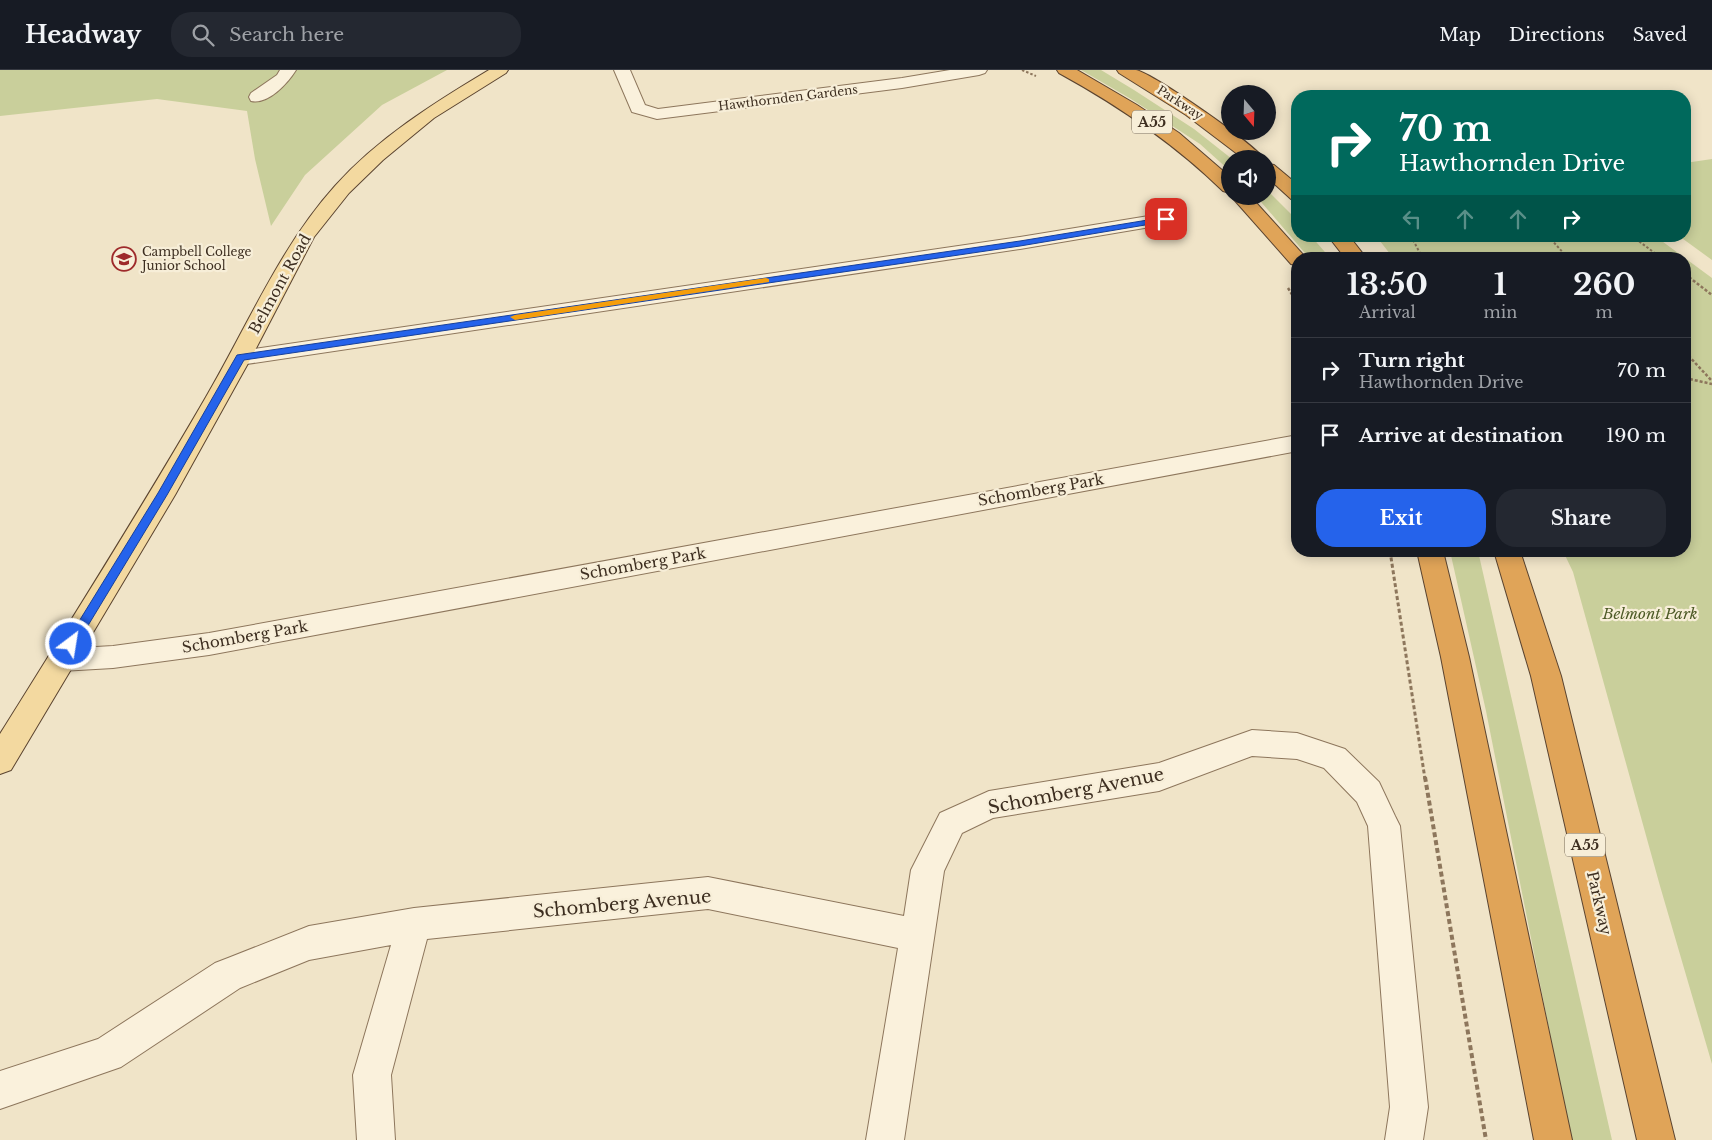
<!DOCTYPE html>
<style>
:root{--surface:#171b24;--page:#242831;--text:#f1f3f6;--muted:#9ea1a6;--line:#363941;--accent:#2563eb}
body{margin:0;font-family:"Libre Baskerville",serif;background:var(--page);color:var(--text);height:100vh;display:flex;flex-direction:column;font-size:19px;white-space:nowrap}
*{box-sizing:border-box;margin:0}
p{font-size:16px;color:var(--muted)}
.icon{flex:none;width:28px;height:28px;fill:none;stroke:currentColor;stroke-width:2;stroke-linecap:round;stroke-linejoin:round}
.map{position:relative;flex:1;overflow:hidden}
.side{position:absolute;left:1291px;top:182px;width:400px;height:305px;display:flex;flex-direction:column;background:var(--surface);border-radius:20px;box-shadow:0 2px 12px #0003}
.side>*{flex:none}
.banner{position:absolute;left:1291px;top:20px;width:400px;height:152px;border-radius:20px;box-shadow:0 2px 12px #0003;background:#00695c;color:#fff;overflow:hidden}
.needle{width:32px;rotate:161deg}
.buttons{position:absolute;left:1221px;top:15px;display:grid;gap:10px}
.buttons a{display:grid;place-items:center;width:55px;height:55px;border-radius:50%;background:var(--surface);box-shadow:0 2px 12px #0003;font-size:25px}
.pin{position:absolute;display:grid;place-items:center;width:42px;height:42px;color:#fff;margin:-21px;border-radius:10px;box-shadow:0 2px 8px #0006}
.me{position:absolute;width:55px;margin:-28px;rotate:31deg;stroke-linejoin:round;filter:drop-shadow(0 0 4px #0008)}
.turn{display:flex;align-items:center;gap:18px;height:105px;padding:0 25px;font-size:22px}
.turn .icon{width:65px;height:65px;stroke-width:2.5}
.turn b{display:block;font-size:35px;line-height:42px}
.lanes{display:flex;align-items:center;height:48px;padding:0 25px;background:#0003;justify-content:center;gap:25px;direction:ltr}
.lanes .off{opacity:.35}
.eta{display:flex;justify-content:space-evenly;align-items:center;height:85px;text-align:center}
.eta b{font-size:30px;font-weight:700;line-height:35px}
.action{display:flex;gap:10px;margin-top:auto;padding:10px 25px}
.action a{flex:1;height:58px;border-radius:20px;background:var(--accent);color:#fff;font-size:20px;font-weight:700;line-height:58px;text-align:center}
.action a+a{background:var(--page);color:var(--text)}
ul{padding:0;list-style:none}
li{display:flex;align-items:center;gap:15px;height:65px;padding:0 25px;border-top:1px solid var(--line)}
li div{flex:1}
li b{display:block;font-size:19px}
li em{font-style:normal}
header{display:flex;align-items:center;gap:30px;box-sizing:border-box;height:70px;padding:0 25px;background:var(--surface);border-bottom:1px solid var(--line)}
header strong{font-size:24px}
nav{display:flex;gap:28px;margin-inline-start:auto;font-size:18px}
.search{width:350px;height:45px;background:var(--page);display:flex;align-items:center;gap:12px;box-sizing:border-box;padding:0 18px;border-radius:20px;color:var(--muted);font-size:19px}
.map>svg:first-child{display:block}
.green{fill:#c9cf9b}
.lines{fill:none;stroke-linecap:round;stroke-linejoin:round}
.minor-casing{stroke:#8d765c;stroke-width:2}
.major-casing{stroke:#5b4430;stroke-width:2}
.highway-casing{stroke:#5b4430;stroke-width:2}
.path-far3{stroke:#8d765c;stroke-width:2;stroke-dasharray:2.5 2;stroke-linecap:butt}
.path-far2{stroke:#8d765c;stroke-width:2.5;stroke-dasharray:3 2;stroke-linecap:butt}
.path-far1{stroke:#8d765c;stroke-width:3;stroke-dasharray:4 2.5;stroke-linecap:butt}
.path{stroke:#8d765c;stroke-width:4;stroke-dasharray:5 3;stroke-linecap:butt}
.minor{fill:#faf1dc;fill-rule:evenodd}
.major{fill:#f3d9a0;fill-rule:evenodd}
.highway{fill:#e0a458;fill-rule:evenodd}
.route{fill:#2563eb;stroke:#184099}
.slow{fill:#f59e0b}
.labels{text-anchor:middle;stroke-width:4.5;stroke-linejoin:round;paint-order:stroke}
.far-street-label{font-size:12px;fill:#3d2e20;stroke:#f7eed8}
.far-poi-label{font-size:12px;fill:#3d2e20;stroke:#f7eed8;text-anchor:start}
.shield{fill:#f7eed8;stroke:#756857;stroke-width:1}
.shield-label{font-size:14px;font-weight:bold;fill:#3d2e20}
.street-label{font-size:15px;fill:#3d2e20;stroke:#f7eed8}
.park-label{font-size:15px;font-style:italic;fill:#4d5a26;stroke:#f7eed8}
.near-street-label{font-size:18px;fill:#3d2e20;stroke:#f7eed8}
</style>
<header>
<strong>Headway</strong>
<div class="search"><svg class="icon" aria-label="search" viewBox="0 0 24 24"><circle cx="10" cy="10" r="6"/><path d="M15 15l6 6"/></svg>Search here</div>
<nav><a>Map</a><a>Directions</a><a>Saved</a></nav>
</header>
<div class="map">
<svg width="1712" height="1070" viewBox="0 0 1712 1070">
<rect width="100%" height="100%" fill="#f0e4c8"/>
<path class="green" d="M 0,0 L 447,0 L 382,35 L 305,105 L 271,156 L 255,89 L 247,41 L 157,29 L 0,46 Z
M 1081,0 L 1101,0 L 1134,20 L 1194,59 L 1232,89 L 1230,89 L 1230,101 L 1200,74 L 1131,29 Z
M 1712,89 L 1712,190 L 1679,166 L 1685,166 L 1685,93 Z
M 1268,121 L 1297,150 L 1298,166 L 1311,166 L 1331,189 L 1310,189 L 1256,126 L 1268,126 Z
M 1376,166 L 1655,166 L 1712,208 L 1712,994 L 1660,816 L 1573,502 L 1563,481 L 1685,481 L 1685,189 L 1394,189 Z
M 1450,481 L 1478,481 L 1612,1070 L 1571,1070 L 1486,641 Z"/>
<g class="lines">
<g class="minor-casing">
<path id="minor" d="M 280,0 L 296,0 C 288,13 268,35 251,31 L 249,27 L 251,23 L 277,5 Z
M 614,0 L 630,0 L 645,35 L 658,39 L 902,8 L 950,0 L 987,0 L 985,3 L 979,5 L 902,18 L 657,49 L 632,42 Z
M 1167,143 L 1174,145 L 1177,149 L 1174,153 L 1020,179 L 240,295 L 232,293 L 229,288 L 232,283 L 240,281 L 1020,167 Z
M 1298,365 L 1298,381 L 209,585 L 113,598 L 61,601 L 51,598 L 47,590 L 51,582 L 61,579 L 113,576 L 209,563 Z
M 1252,660 L 1297,663 L 1345,679 L 1379,712 L 1395,746 L 1400,756 L 1428,1037 L 1423,1070 L 1385,1070 L 1390,1037 L 1368,756 L 1357,732 L 1324,698 L 1297,689 L 1252,686 L 1159,721 L 993,748 L 962,763 L 944,801 L 904,1070 L 866,1070 L 898,878 L 708,839 L 427,869 L 391,1005 L 395,1070 L 357,1070 L 353,1005 L 391,875 L 309,890 L 240,918 L 121,997 L 0,1039 L 0,1001 L 98,969 L 215,893 L 228,888 L 309,856 L 414,838 L 708,807 L 904,846 L 911,800 L 940,743 L 989,721 L 1159,693 Z"/>
</g>
<g class="major-casing">
<path id="major" d="M 489,0 L 508,0 L 506,3 L 434,48 L 383,90 L 349,123 L 314,167 L 251,288 L 175,425 L 11,700 L 0,704 L 0,664 C 70,552 140,441 206,327 C 247,257 280,177 335,116 C 378,68 434,33 489,0 Z"/>
</g>
<g class="highway-casing">
<path id="highway" d="M 1057,0 L 1077,0 L 1137,35 L 1179,63 L 1230,107 L 1230,123 L 1223,121 C 1174,73 1119,36 1059,3 Z
M 1117,0 C 1123,0 1131,0 1136,0 C 1154,4 1254,74 1264,89 L 1244,89 L 1186,45 L 1119,3 Z
M 1268,94 L 1274,95 L 1298,115 L 1298,130 L 1291,129 L 1268,108 Z
M 1230,125 L 1250,126 L 1307,189 L 1298,189 L 1298,196 L 1291,194 Z
M 1328,166 L 1349,166 L 1367,189 L 1346,189 Z
M 1417,481 L 1443,481 L 1469,587 L 1572,1070 L 1534,1070 L 1441,587 Z
M 1494,481 L 1520,481 L 1561,606 L 1675,1070 L 1637,1070 L 1531,606 Z"/>
</g>
<path class="path-far3" d="M 1022,0 L 1036,6
M 1411,166 L 1422,187
M 1548,166 L 1567,187
M 1632,166 L 1660,187
M 1389,186 L 1394,187"/>
<path class="path-far2" d="M 1421,185 L 1423,189
M 1566,185 L 1569,189
M 1658,185 L 1663,189
M 1389,186 L 1414,189
M 1685,204 L 1712,225
M 1288,218 L 1298,234
M 1685,282 L 1712,311
M 1685,308 L 1712,314"/>
<path class="path-far1" d="M 1390,481 L 1425,709"/>
<path class="path" d="M 1425,707 L 1486,1070"/>
<use href="#minor" class="minor"/>
<use href="#major" class="major"/>
<use href="#highway" class="highway"/>
</g>
<path class="route" d="M 1166,147 L 1169,147 L 1169,151 L 1020,176 L 244,290 L 167,425 L 75,577 L 67,577 L 65,574 L 158,423 L 237,285 L 1020,171 Z"/>
<path class="slow" d="M 766,208 L 769,209 L 769,212 L 515,250 L 510,247 L 515,245 Z"/>
<defs>
<g id="school-ring" transform="scale(1.25)"><circle r="9.5" fill="#f7eed8" stroke="#9e2a2b" stroke-width="1.5"/><path d="M0-5L7-2L0 1L-7-2ZM-4 1L0 2.5L4 1V4Q0 6-4 4Z" fill="#9e2a2b"/></g>
</defs>
<g fill-rule="evenodd">
<use href="#school-ring" x="124" y="189"/>
</g>
<g class="labels">
<g class="far-street-label">
<text transform="translate(788 28) rotate(-7)" y="4">Hawthornden Gardens</text>
<text transform="translate(1180 33) rotate(33)" y="4">Parkway</text>
</g>
<g class="far-poi-label">
<text x="142" y="186">Campbell College<tspan x="142" dy="14">Junior School</tspan></text>
</g>
<g class="shield">
<rect x="1132" y="40.5" width="40" height="23" rx="4"/>
<rect x="1565" y="763.5" width="40" height="23" rx="4"/>
</g>
<g class="shield-label">
<text x="1152" y="57">A55</text>
<text x="1585" y="780">A55</text>
</g>
<g class="street-label">
<text transform="translate(280 214) rotate(-61)" y="5">Belmont Road</text>
<text transform="translate(1041 420) rotate(-10)" y="5">Schomberg Park</text>
<text transform="translate(643 494) rotate(-10)" y="5">Schomberg Park</text>
<text transform="translate(245 567) rotate(-10)" y="5">Schomberg Park</text>
<text transform="translate(1599 833) rotate(77)" y="5">Parkway</text>
</g>
<g class="park-label">
<text x="1650" y="549">Belmont Park</text>
</g>
<g class="near-street-label">
<text transform="translate(1076 721) rotate(-11)" y="6">Schomberg Avenue</text>
<text transform="translate(622 834) rotate(-5)" y="6">Schomberg Avenue</text>
</g>
</g>
</svg>
<div class="buttons">
<a><svg class="needle" viewBox="-14 -14 28 28"><path d="M0-13l5 13h-10z" fill="#e53935"/><path d="M0 13l5-13h-10z" fill="#9ea1a6"/></svg></a>
<a><svg class="icon" aria-label="sound" viewBox="0 0 24 24"><path d="M4 9h4l5-4v14l-5-4H4zM17 9q2 3 0 6"/></svg></a>
</div>
<div class="pin" style="left:1166px;top:149px;background:#d93025"><svg class="icon" aria-label="arrive" viewBox="0 0 24 24"><path d="M6 21V4h12l-3 4 3 4H6"/></svg></div>
<svg class="me" style="left:71px;top:574px" viewBox="-20 -20 40 40"><circle r="17" fill="#2563eb" stroke="#fff" stroke-width="3"/><path d="M0-11L8 9 0 5-8 9z" fill="#fff"/></svg>
<div class="banner">
<div class="turn"><svg class="icon" aria-label="right" viewBox="0 0 24 24"><path d="M7 20v-9h11M14 6l5 5-5 5"/></svg><div><b>70 m</b>Hawthornden Drive</div></div>
<div class="lanes"><svg class="icon off" aria-label="left" viewBox="0 0 24 24"><path d="M17 20v-9H6M10 6l-5 5 5 5"/></svg><svg class="icon off" aria-label="ahead" viewBox="0 0 24 24"><path d="M12 20V5M6 11l6-6 6 6"/></svg><svg class="icon off" aria-label="ahead" viewBox="0 0 24 24"><path d="M12 20V5M6 11l6-6 6 6"/></svg><svg class="icon" aria-label="right" viewBox="0 0 24 24"><path d="M7 20v-9h11M14 6l5 5-5 5"/></svg></div>
</div>
<section class="side">
<div class="eta">
<div><b>13:50</b><p>Arrival</p></div>
<div><b>1</b><p>min</p></div>
<div><b>260</b><p>m</p></div>
</div>
<ul>
<li><svg class="icon" aria-label="right" viewBox="0 0 24 24"><path d="M7 20v-9h11M14 6l5 5-5 5"/></svg><div><b>Turn right</b><p>Hawthornden Drive</p></div><em>70 m</em></li>
<li><svg class="icon" aria-label="arrive" viewBox="0 0 24 24"><path d="M6 21V4h12l-3 4 3 4H6"/></svg><div><b>Arrive at destination</b></div><em>190 m</em></li>
</ul>
<div class="action"><a>Exit</a><a>Share</a></div>
</section>
</div>
